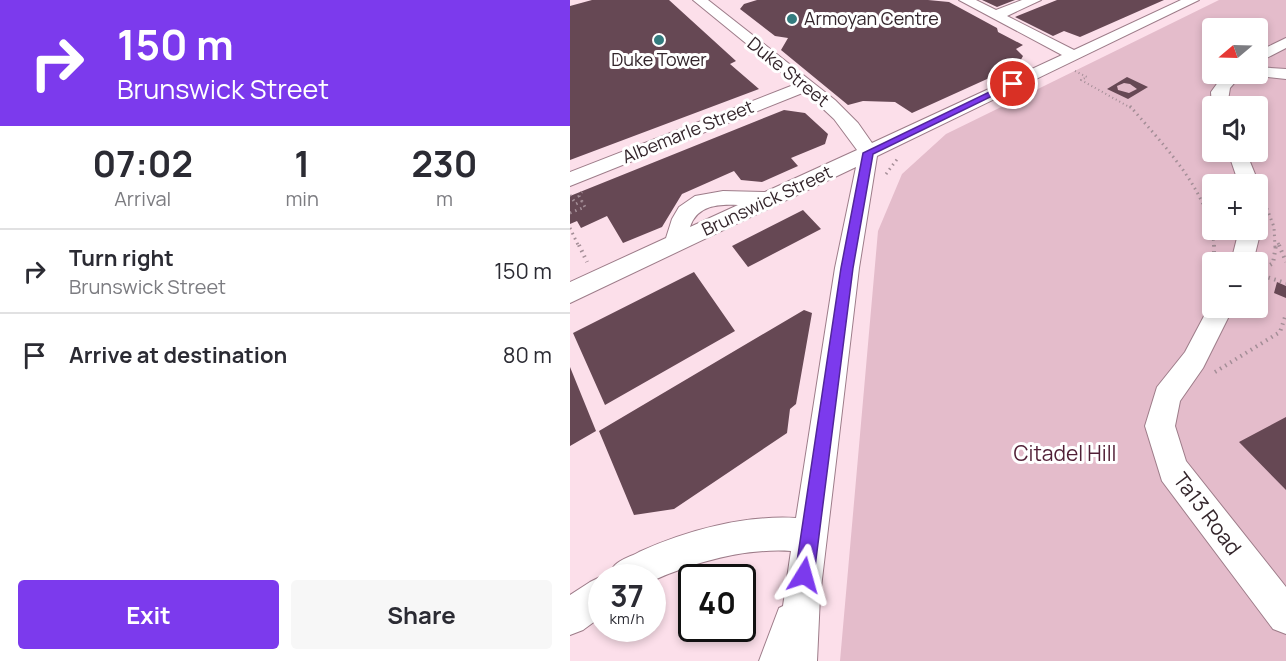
<!DOCTYPE html>
<meta charset="utf-8">
<style>
:root{--surface:#fff;--page:#f7f7f7;--text:#2b2b33;--muted:#7c7c81;--line:#e1e1e2;--accent:#7c3aed}
body{margin:0;font-family:Manrope,sans-serif;background:var(--page);color:var(--text);height:100vh;display:flex;flex-direction:column;font-size:22px;white-space:nowrap}
*{box-sizing:border-box;margin:0}
p{font-size:20px;color:var(--muted)}
.icon{flex:none;width:33px;height:33px;fill:none;stroke:currentColor;stroke-width:2;stroke-linecap:round;stroke-linejoin:round}
.map{position:relative;flex:1;overflow:hidden}
.side{display:flex;flex-direction:column;background:var(--surface);width:570px}
.side>*{flex:none}
.top-card{background:#7c3aed;color:#fff;overflow:hidden}
.needle{width:39px;rotate:251deg}
.buttons{position:absolute;left:632px;top:18px;display:grid;gap:12px}
.buttons a{display:grid;place-items:center;width:66px;height:66px;border-radius:6px;background:var(--surface);box-shadow:0 3px 9px #0003;font-size:30px}
.speed{position:absolute;left:18px;top:564px;display:flex;gap:12px;font-size:30px;font-weight:700;text-align:center}
.speed>*{display:grid;place-content:center;width:78px;height:78px;border-radius:50%;background:var(--surface);box-shadow:0 3px 9px #0003;line-height:1}
.speed small{font-size:15px;font-weight:400}
.speed .limit{border:3px solid #111;border-radius:9px;background:#fff;color:#111}
.pin{position:absolute;display:grid;place-items:center;width:51px;height:51px;color:#fff;margin:-26px;border:3px solid #fff;border-radius:50%;box-shadow:0 2px 6px #0007}
.me{position:absolute;width:66px;margin:-33px;rotate:8deg;stroke-linejoin:round;filter:drop-shadow(0 0 4px #0008)}
.turn{display:flex;align-items:center;gap:21px;height:126px;padding:0 18px;font-size:27px}
.turn .icon{width:78px;height:78px;stroke-width:2.5}
.turn b{display:block;font-size:42px;line-height:51px}
.eta{display:flex;justify-content:space-evenly;align-items:center;height:102px;text-align:center}
.eta b{font-size:36px;font-weight:700;line-height:42px}
.primary-button{display:flex;gap:12px;margin-top:auto;padding:12px 18px}
.primary-button a{flex:1;height:69px;border-radius:6px;background:var(--accent);color:#fff;font-size:24px;font-weight:700;line-height:69px;text-align:center}
.primary-button a+a{background:var(--page);color:var(--text)}
ul{padding:0;list-style:none}
li{display:flex;align-items:center;gap:18px;height:84px;padding:0 18px;border-top:2px solid var(--line)}
li div{flex:1}
li b{display:block;font-size:22px}
li em{font-style:normal}
main{display:flex;flex:1;min-height:0}
.map>svg:first-child{display:block}
.green{fill:#e4bccb;fill-rule:evenodd}
.building{fill:#664854;fill-rule:evenodd}
.lines{fill:none;stroke-linecap:round;stroke-linejoin:round}
.minor-casing{stroke:#9d7c89;stroke-width:2}
.path-far2{stroke:#a48e97;stroke-width:2;stroke-dasharray:1 3;stroke-linecap:butt}
.path-far1{stroke:#a48e97;stroke-width:3;stroke-dasharray:1.5 4;stroke-linecap:butt}
.path{stroke:#a48e97;stroke-width:4;stroke-dasharray:1.5 4.5;stroke-linecap:butt}
.minor{fill:#fff;fill-rule:evenodd}
.route{fill:#7c3aed;stroke:#51269a;stroke-width:1.5}
.poi-dot{fill:#337c7f;stroke:#fff;stroke-width:2}
.labels{text-anchor:middle;stroke-width:6;stroke-linejoin:round;paint-order:stroke}
.far-poi-label{font-size:18px;fill:#34262c;stroke:#fff;text-anchor:start}
.far-street-label{font-size:18px;fill:#34262c;stroke:#fff}
.park-label{font-size:21px;fill:#511f36;stroke:#fff}
.street-label{font-size:21px;fill:#34262c;stroke:#fff}
</style>
<main>
<section class="side">
<div class="top-card">
<div class="turn"><svg class="icon" aria-label="right" viewBox="0 0 24 24"><path d="M7 20v-9h11M14 6l5 5-5 5"/></svg><div><b>150 m</b>Brunswick Street</div></div>
</div>
<div class="eta">
<div><b>07:02</b><p>Arrival</p></div>
<div><b>1</b><p>min</p></div>
<div><b>230</b><p>m</p></div>
</div>
<ul>
<li><svg class="icon" aria-label="right" viewBox="0 0 24 24"><path d="M7 20v-9h11M14 6l5 5-5 5"/></svg><div><b>Turn right</b><p>Brunswick Street</p></div><em>150 m</em></li>
<li><svg class="icon" aria-label="arrive" viewBox="0 0 24 24"><path d="M6 21V4h12l-3 4 3 4H6"/></svg><div><b>Arrive at destination</b></div><em>80 m</em></li>
</ul>
<div class="primary-button"><a>Exit</a><a>Share</a></div>
</section>
<div class="map">
<svg width="716" height="661" viewBox="0 0 716 661">
<rect width="100%" height="100%" fill="#fcdfea"/>
<path class="green" d="M 649,0 L 716,0 L 716,661 L 270,661 L 308,231 L 332,174 L 376,134 ZM 642,28 L 687,28 L 687,74 L 642,74 ZM 642,106 L 687,106 L 687,152 L 642,152 ZM 642,184 L 687,184 L 687,230 L 642,230 ZM 642,262 L 687,262 L 687,308 L 642,308 Z"/>
<path class="building" d="M 22,0 L 99,0 L 166,61 L 160,64 L 189,89 L 0,160 L 0,6 Z
M 187,0 L 358,0 L 379,2 L 427,28 L 428,32 L 453,45 L 446,49 L 453,56 L 448,65 L 342,113 L 325,102 L 293,101 L 278,105 L 211,50 L 218,38 L 205,36 L 170,9 L 174,4 Z
M 412,0 L 445,0 L 427,7 Z
M 487,0 L 594,0 L 510,37 L 494,31 L 483,36 L 445,17 Z
M 557,77 L 578,87 L 558,99 L 537,89 ZM 554,83 L 560,84 L 567,89 L 559,93 L 548,90 L 547,86 Z
M 214,110 L 235,113 L 258,134 L 255,144 L 221,158 L 228,166 L 192,182 L 171,180 L 164,171 L 112,194 L 92,227 L 53,243 L 37,216 L 11,228 L 7,221 L 0,224 L 0,196 Z
M 233,210 L 251,229 L 178,267 L 162,246 Z
M 124,272 L 165,331 L 35,405 L 3,333 Z
M 707,282 L 716,286 L 716,298 L 704,293 Z
M 234,310 L 242,313 L 226,404 L 220,409 L 217,433 L 104,509 L 64,515 L 29,431 Z
M 0,367 L 26,431 L 0,446 Z
M 716,417 L 716,490 L 669,442 Z"/>
<g class="lines">
<g class="minor-casing">
<path id="minor" d="M 123,0 L 138,0 L 265,100 L 288,123 L 302,143 L 492,55 L 389,0 L 406,0 L 426,10 L 452,0 L 471,0 L 437,16 L 504,50 L 611,0 L 629,0 L 307,156 L 289,268 L 250,596 L 247,661 L 189,661 L 209,608 L 213,606 L 221,551 C 175,548 124,562 82,581 L 82,578 L 39,578 C 40,574 42,568 45,565 C 51,559 62,556 69,552 C 117,530 174,515 226,518 L 265,268 L 286,167 L 0,303 L 0,282 L 96,238 L 102,219 L 109,207 L 125,196 L 153,191 L 195,192 L 287,150 L 264,119 L 235,92 L 0,186 L 0,172 L 226,84 ZM 168,205 L 120,227 C 127,205 149,204 168,205 Z
M 716,38 L 716,48 L 687,63 L 687,52 Z
M 687,67 L 716,69 L 716,79 L 681,75 L 680,74 L 687,74 Z
M 654,74 L 672,74 L 660,88 L 657,106 L 642,108 L 641,92 Z
M 658,152 L 676,152 L 689,184 L 687,187 L 687,184 L 669,184 Z
M 687,224 L 691,230 L 683,262 L 661,262 L 669,230 L 687,230 Z
M 642,301 L 642,308 L 663,308 L 633,368 L 610,401 L 605,426 L 616,461 L 716,587 L 716,634 L 703,629 L 592,481 L 575,426 L 587,387 L 615,352 Z
M 32,576 L 35,578 L 32,578 L 32,616 L 13,630 L 0,635 L 0,595 L 20,582 Z"/>
</g>
<path class="path-far2" d="M 505,71 L 517,77 L 511,80 L 561,108"/>
<path class="path-far1" d="M 560,106 C 594,146 641,192 644,247
M 316,174 L 328,158
M 691,193 L 704,227 L 705,247
M 0,195 L 6,204 L 12,201
M 0,213 L 15,207 L 9,196 L 12,192
M 0,228 L 9,247
M 708,243 L 710,247"/>
<path class="path" d="M 9,245 L 17,262
M 644,245 L 644,257 L 651,262
M 709,245 L 716,262
M 690,271 L 703,263 L 706,245
M 687,274 L 716,283
M 645,372 L 710,332 L 716,314"/>
<use href="#minor" class="minor"/>
</g>
<path class="route" d="M 440,82 L 447,84 L 303,154 L 283,268 L 244,575 L 241,582 L 234,585 L 228,582 L 225,575 L 271,268 L 293,153 Z"/>
<g class="poi-dot">
<circle cx="222" cy="19" r="6"/>
<circle cx="89" cy="40" r="6"/>
</g>
<g class="labels">
<g class="far-poi-label">
<text x="234" y="25">Armoyan Centre</text>
<text x="89" y="66" text-anchor="middle">Duke Tower</text>
</g>
<g class="far-street-label">
<text transform="translate(218 72) rotate(39)" y="6">Duke Street</text>
<text transform="translate(118 132) rotate(-22)" y="6">Albemarle Street</text>
<text transform="translate(197 201) rotate(-25)" y="6">Brunswick Street</text>
</g>
<g class="park-label">
<text x="495" y="461">Citadel Hill</text>
</g>
<g class="street-label">
<text transform="translate(637 514) rotate(53)" y="7">Ta13 Road</text>
</g>
</g>
</svg>
<div class="buttons">
<a><svg class="needle" viewBox="-14 -14 28 28"><path d="M0-13l5 13h-10z" fill="#e53935"/><path d="M0 13l5-13h-10z" fill="#7c7c81"/></svg></a>
<a><svg class="icon" aria-label="sound" viewBox="0 0 24 24"><path d="M4 9h4l5-4v14l-5-4H4zM17 9q2 3 0 6"/></svg></a>
<a>+</a>
<a>−</a>
</div>
<div class="speed"><div>37<small>km/h</small></div><div class="limit">40</div></div>
<div class="pin" style="left:443px;top:84px;background:#d93025"><svg class="icon" aria-label="arrive" viewBox="0 0 24 24"><path d="M6 21V4h12l-3 4 3 4H6"/></svg></div>
<svg class="me" style="left:234px;top:575px" viewBox="-20 -20 40 40"><path d="M0-17L14 15 0 8-14 15z" fill="#7c3aed" stroke="#fff" stroke-width="4"/></svg>
</div>
</main>
